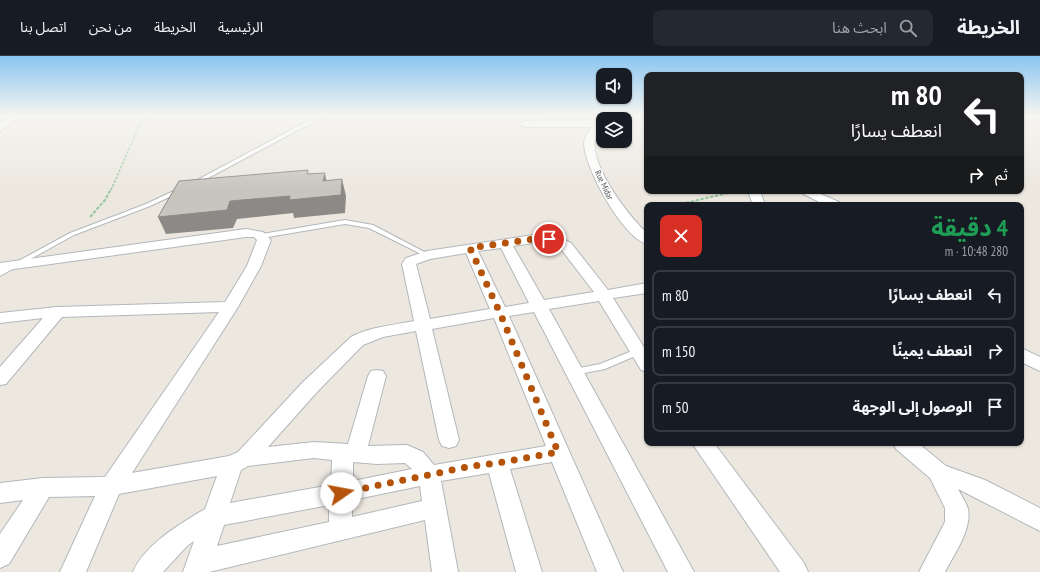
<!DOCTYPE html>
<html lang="ar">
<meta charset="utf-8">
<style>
:root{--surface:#171b24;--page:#242831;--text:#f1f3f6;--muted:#9ea1a6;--line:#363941}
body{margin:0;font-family:"PT Sans Narrow","Noto Sans Arabic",sans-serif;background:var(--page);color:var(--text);direction:rtl;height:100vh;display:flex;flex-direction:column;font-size:15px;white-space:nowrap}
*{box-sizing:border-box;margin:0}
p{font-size:13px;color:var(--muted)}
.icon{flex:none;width:22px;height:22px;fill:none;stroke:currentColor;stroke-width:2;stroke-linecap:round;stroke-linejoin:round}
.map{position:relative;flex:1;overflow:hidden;direction:ltr}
.panel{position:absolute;left:644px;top:146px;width:380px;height:244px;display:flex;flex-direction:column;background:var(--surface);border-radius:8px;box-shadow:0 1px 3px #0004;direction:rtl}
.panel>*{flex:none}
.banner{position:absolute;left:644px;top:16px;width:380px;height:122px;border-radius:8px;box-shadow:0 1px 3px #0004;direction:rtl;background:#202124;color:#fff;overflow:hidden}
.buttons{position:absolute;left:596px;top:12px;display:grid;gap:8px}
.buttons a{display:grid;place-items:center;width:36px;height:36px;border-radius:8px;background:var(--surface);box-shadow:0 1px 3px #0004;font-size:20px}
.pin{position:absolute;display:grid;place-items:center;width:34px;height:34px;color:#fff;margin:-17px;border:2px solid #fff;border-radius:50%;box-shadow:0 1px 4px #0007}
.me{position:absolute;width:44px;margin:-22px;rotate:78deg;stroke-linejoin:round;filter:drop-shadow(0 0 3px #0008)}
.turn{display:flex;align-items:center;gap:14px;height:84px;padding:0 16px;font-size:18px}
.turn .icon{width:52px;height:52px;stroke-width:2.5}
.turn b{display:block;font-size:28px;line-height:34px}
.then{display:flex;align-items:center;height:38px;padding:0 16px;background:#0003;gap:8px;font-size:15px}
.round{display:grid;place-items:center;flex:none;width:42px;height:42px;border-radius:8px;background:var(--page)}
.head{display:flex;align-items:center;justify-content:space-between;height:68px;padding:0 16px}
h1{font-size:24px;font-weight:700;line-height:30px;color:#1e9e55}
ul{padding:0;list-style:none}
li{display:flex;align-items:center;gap:12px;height:50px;margin:0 8px 6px;padding:0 8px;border:2px solid var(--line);border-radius:8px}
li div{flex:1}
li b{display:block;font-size:15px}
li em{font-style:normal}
header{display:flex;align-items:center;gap:24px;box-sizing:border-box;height:56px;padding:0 20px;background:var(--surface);border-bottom:1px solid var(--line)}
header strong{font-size:19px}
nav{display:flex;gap:22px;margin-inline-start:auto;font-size:14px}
.search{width:280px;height:36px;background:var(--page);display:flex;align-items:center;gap:10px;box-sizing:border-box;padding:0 14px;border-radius:8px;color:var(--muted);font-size:15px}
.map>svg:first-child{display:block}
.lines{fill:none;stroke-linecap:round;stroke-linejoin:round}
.service-casing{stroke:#b3b7bb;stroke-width:2}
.minor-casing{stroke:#b3b7bb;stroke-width:2}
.path-far1{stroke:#97c79f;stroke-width:1.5;stroke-dasharray:2.5 1.5;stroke-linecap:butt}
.path{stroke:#97c79f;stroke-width:2;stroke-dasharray:3.5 1.5;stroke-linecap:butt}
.service{fill:#fff;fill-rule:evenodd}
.minor{fill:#fff;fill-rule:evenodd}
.shaded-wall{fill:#8c8a86}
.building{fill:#c8c5bf;stroke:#8c8a86}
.route{stroke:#b45309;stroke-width:7;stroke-dasharray:0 12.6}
.labels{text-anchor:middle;stroke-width:3;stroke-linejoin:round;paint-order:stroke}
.far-street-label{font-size:9px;fill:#595d61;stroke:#fff}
</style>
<header>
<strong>الخريطة</strong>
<div class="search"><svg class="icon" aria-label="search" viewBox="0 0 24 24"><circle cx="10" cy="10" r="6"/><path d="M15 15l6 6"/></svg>ابحث هنا</div>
<nav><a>الرئيسية</a><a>الخريطة</a><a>من نحن</a><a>اتصل بنا</a></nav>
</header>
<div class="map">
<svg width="1040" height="516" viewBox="0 0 1040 516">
<rect width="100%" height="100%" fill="#ece8e0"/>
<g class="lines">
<g class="service-casing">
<path id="service" d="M 323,60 L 329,60 L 306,70 L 193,130 L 188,129 L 302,68 Z
M 180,132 L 182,133 L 182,135 L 150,150 L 74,179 L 0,220 L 0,215 L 70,177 L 146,148 Z
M 345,164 L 373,169 L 430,199 L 427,201 L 369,172 L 345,168 L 262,182 L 259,180 L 262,178 Z
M 637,293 L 641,296 L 640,298 L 605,313 L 574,319 L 571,318 L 569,316 L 571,314 L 574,313 L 600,308 Z"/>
</g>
<g class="minor-casing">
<path id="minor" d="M 11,60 L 20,60 L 0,75 L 0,68 Z
M 622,60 L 647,60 L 647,64 L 625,65 L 625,63 L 618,63 Z
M 603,64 L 603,71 C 574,92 629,161 647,177 L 647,188 C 623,182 584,111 584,87 C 585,80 588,75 592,71 L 524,71 L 519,68 L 524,65 Z
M 748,135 L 760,135 L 765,149 L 753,149 Z
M 798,135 L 814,135 L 839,146 L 841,149 L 825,149 Z
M 246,173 L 263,176 L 271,184 L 261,210 L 238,251 L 132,417 L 229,400 L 238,396 L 303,326 L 351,281 C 370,271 393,269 414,265 L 402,208 L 406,202 L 427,195 L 540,178 L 557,180 L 571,187 L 608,234 L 647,227 L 647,237 L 613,242 L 647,296 L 647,316 L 641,314 L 599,245 L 549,253 L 694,516 L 668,516 L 534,256 L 509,260 L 623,516 L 597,516 L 552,406 L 510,413 L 542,516 L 516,516 L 489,417 L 441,425 L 458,516 L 432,516 L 425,464 L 209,516 L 183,516 L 194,485 L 187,490 L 163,516 L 133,516 C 145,488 180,468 205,453 L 217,420 L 119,438 L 86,516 L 60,516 L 95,440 L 49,441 L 9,508 L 0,512 L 0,478 L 23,444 L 0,447 L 0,427 L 43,422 L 105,421 L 219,256 L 62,261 L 6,328 L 0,329 L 0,311 L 43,262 L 0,267 L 0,257 L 57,251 L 225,246 L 247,210 L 257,184 L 254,181 L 246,181 L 0,215 L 0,207 ZM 540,186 L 553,188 L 561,193 L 594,236 L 544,244 L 513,190 ZM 501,192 L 529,247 L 505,251 L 478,195 ZM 466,197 L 490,253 L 430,263 L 416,208 L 430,203 ZM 494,262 L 546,390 L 434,409 L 423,396 L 407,389 L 368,390 L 386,320 L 383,315 L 377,314 L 371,315 L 368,320 L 348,388 L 314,386 L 268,391 L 317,336 L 363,289 L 383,281 L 416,275 L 439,384 L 442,390 L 449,392 L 456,390 L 459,384 L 432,273 ZM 314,402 L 332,404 L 331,429 L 230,447 L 241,414 L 248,410 ZM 353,406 L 377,408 L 405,407 L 412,413 L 353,425 ZM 420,430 L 422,445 L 352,461 L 352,444 ZM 329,449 L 329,466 L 217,490 L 224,469 Z
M 1021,292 L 1040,301 L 1040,315 L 1021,306 Z
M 692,387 L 714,387 L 804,507 L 808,516 L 780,516 Z
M 893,387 L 918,387 L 946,410 L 985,424 L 1040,452 L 1040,475 L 958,433 C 961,439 966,446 968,453 C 972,474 954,498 945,516 L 919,516 L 945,466 L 945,452 L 930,422 L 896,393 Z"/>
</g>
<path class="path-far1" d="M 111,134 L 140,68 L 148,60"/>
<path class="path" d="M 676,149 L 737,135
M 90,161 L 105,144 L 111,133"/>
<use href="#service" class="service"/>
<use href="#minor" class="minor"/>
</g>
<path class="shaded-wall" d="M 325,117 L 328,133 L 342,123 L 346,140 L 345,157 L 294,162 L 293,157 L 237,163 L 233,172 L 166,178 L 158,161 L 323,125 Z"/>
<path class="building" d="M 308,114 L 307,118 L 325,117 L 323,125 L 342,123 L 341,139 L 289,144 L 290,140 L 230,145 L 227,154 L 158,161 L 179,125 Z"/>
<linearGradient id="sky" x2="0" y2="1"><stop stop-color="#8ac5f1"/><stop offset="0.45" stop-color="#f6f5f1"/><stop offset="1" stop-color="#f6f5f1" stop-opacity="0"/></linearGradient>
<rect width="1040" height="132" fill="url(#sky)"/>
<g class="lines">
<path class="route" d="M 341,437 L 472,410 L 497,407 L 558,396 L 500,257 L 470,192 L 540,182 L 549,183"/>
</g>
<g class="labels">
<g class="far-street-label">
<text transform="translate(604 129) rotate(65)" y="3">Rue Midar</text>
</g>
</g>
</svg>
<div class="buttons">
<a><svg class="icon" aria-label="sound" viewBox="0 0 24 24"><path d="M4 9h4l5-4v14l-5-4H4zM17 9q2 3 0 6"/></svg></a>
<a><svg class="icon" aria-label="layers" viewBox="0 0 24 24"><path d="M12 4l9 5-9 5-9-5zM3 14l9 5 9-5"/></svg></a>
</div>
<div class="pin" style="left:549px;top:183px;background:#d93025"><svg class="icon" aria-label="arrive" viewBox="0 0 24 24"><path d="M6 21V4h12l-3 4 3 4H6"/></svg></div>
<svg class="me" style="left:341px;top:437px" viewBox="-20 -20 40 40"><circle r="19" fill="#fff"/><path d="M0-13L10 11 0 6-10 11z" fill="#b45309"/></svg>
<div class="banner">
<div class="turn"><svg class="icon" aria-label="left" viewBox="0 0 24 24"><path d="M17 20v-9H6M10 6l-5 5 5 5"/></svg><div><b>80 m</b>انعطف يسارًا</div></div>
<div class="then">ثم<svg class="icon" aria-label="right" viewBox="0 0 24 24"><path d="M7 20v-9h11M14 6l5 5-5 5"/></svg></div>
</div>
<section class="panel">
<div class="head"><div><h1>4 دقيقة</h1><p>280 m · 10:48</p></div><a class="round" style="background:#d93025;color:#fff"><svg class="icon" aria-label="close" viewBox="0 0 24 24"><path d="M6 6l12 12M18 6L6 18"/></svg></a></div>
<ul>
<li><svg class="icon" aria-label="left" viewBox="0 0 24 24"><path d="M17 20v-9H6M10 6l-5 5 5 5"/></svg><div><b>انعطف يسارًا</b></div><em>80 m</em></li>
<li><svg class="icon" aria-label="right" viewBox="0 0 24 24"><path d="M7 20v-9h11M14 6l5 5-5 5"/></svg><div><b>انعطف يمينًا</b></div><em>150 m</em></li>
<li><svg class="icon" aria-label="arrive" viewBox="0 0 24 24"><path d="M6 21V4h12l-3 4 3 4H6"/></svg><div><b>الوصول إلى الوجهة</b></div><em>50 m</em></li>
</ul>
</section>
</div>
